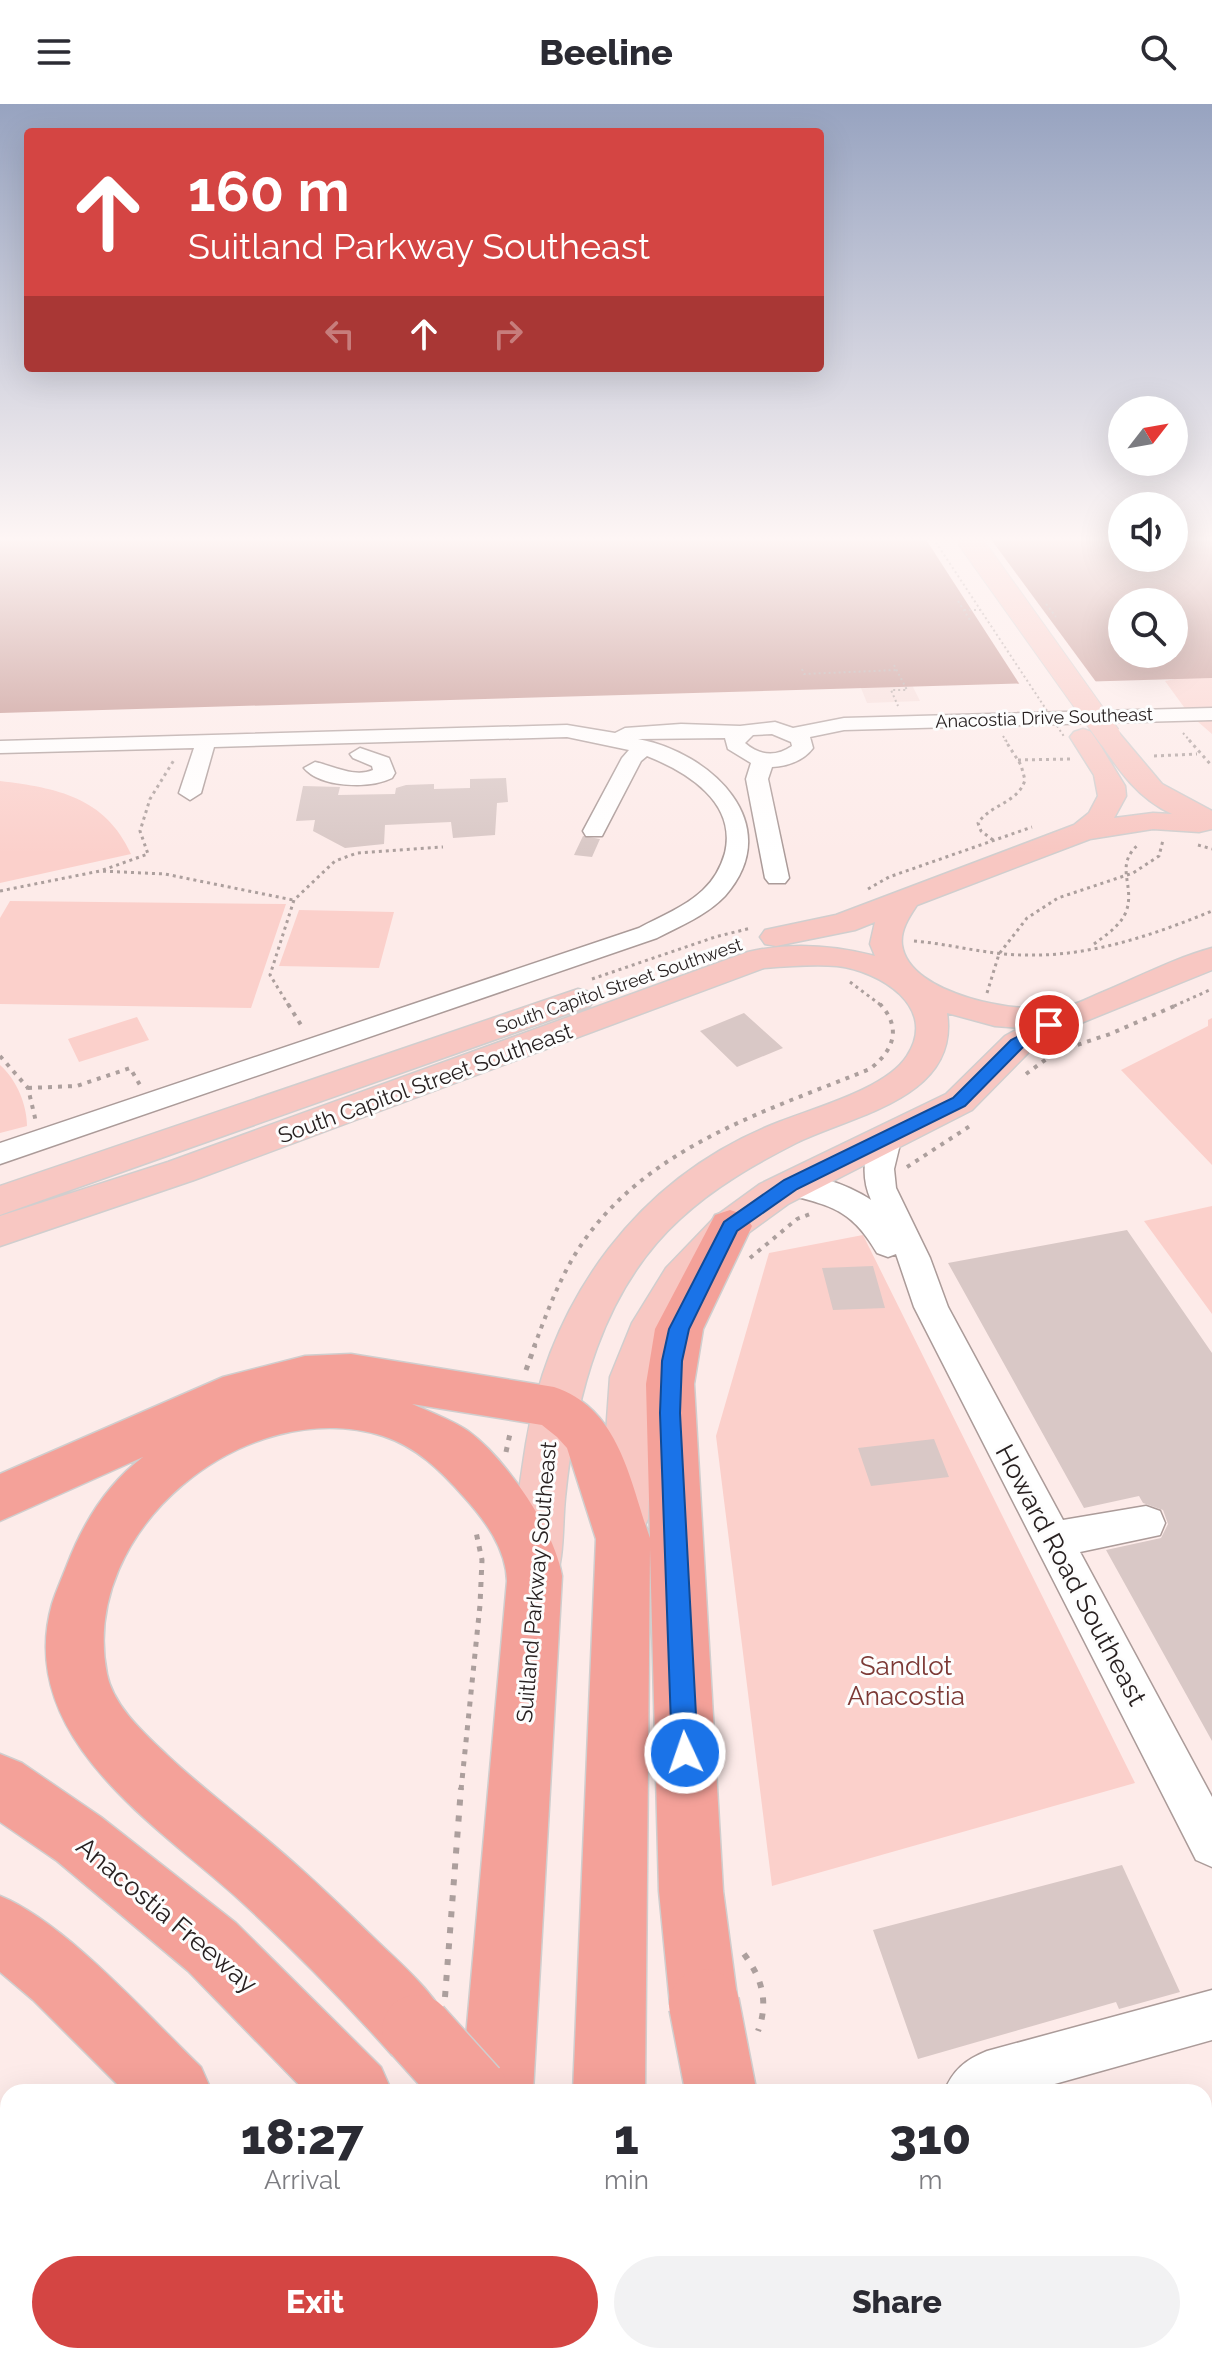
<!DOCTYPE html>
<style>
:root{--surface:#fff;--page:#f2f2f3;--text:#2b2b33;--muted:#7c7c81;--accent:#d44543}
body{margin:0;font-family:Raleway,sans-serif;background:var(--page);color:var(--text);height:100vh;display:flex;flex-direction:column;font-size:30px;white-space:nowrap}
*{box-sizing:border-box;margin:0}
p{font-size:26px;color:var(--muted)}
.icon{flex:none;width:44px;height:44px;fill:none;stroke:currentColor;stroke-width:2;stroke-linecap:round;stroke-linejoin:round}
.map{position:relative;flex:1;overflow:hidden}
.details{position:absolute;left:0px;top:1980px;width:1212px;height:280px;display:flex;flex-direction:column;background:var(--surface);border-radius:24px 24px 0 0;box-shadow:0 8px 32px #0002}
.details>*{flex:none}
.top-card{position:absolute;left:24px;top:24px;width:800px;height:244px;border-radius:8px;box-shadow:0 8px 32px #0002;background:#d44543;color:#fff;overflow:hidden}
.needle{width:52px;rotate:59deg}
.tools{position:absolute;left:1108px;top:292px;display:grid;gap:16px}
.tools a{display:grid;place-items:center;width:80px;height:80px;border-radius:50%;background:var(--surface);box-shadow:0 8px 32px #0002;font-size:40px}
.pin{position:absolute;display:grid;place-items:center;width:68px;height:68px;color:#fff;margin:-34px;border:4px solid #fff;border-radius:50%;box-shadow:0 2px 8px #0007}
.me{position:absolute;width:88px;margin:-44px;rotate:357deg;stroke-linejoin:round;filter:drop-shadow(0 0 6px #0008)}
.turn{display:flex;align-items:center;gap:28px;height:168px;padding:0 32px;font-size:36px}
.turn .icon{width:104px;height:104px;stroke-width:2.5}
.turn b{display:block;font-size:56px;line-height:68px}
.lanes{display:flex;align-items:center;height:76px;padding:0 32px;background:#0003;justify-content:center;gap:40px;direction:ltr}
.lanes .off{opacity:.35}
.eta{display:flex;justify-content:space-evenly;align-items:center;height:136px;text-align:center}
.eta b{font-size:48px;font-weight:800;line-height:56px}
.primary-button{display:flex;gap:16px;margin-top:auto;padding:16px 32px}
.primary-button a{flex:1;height:92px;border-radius:48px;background:var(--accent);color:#fff;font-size:32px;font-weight:800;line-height:92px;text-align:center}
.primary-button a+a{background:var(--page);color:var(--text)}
header{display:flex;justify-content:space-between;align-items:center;height:104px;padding:0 32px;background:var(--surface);font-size:36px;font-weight:800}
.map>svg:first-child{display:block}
.built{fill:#f6dcd9}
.green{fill:#fbd0cb}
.water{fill:#bd8984;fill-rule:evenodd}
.pier{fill:#fdebe9}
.building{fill:#d9c8c6}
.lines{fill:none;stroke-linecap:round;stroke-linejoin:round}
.minor-casing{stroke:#ab9b99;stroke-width:3}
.major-casing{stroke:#d0cece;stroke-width:3}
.highway-casing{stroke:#d0cece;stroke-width:3}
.path-far4{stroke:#ac9f9d;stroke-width:2;stroke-dasharray:2 3;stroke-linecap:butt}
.path-far3{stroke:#ac9f9d;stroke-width:3;stroke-dasharray:3 4;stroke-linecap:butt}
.path-far2{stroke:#ac9f9d;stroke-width:4;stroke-dasharray:4 6;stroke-linecap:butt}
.path-far1{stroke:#ac9f9d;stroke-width:5;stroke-dasharray:5 7;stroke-linecap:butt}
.path{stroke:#ac9f9d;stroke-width:6;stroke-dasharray:6 10;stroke-linecap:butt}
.minor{fill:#fff;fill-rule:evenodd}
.major{fill:#f8c7c2;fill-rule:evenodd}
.highway{fill:#f4a199;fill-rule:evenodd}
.major-bridge-casing{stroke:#d0cece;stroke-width:25;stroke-linecap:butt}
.highway-bridge-casing{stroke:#d0cece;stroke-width:73;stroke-linecap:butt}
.path-bridge{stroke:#ac9f9d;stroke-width:2;stroke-dasharray:2 3;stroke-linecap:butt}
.major-bridge{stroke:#f8c7c2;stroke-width:23}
.highway-bridge{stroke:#f4a199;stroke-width:70}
.route{fill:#1a73e8;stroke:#114b97;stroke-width:2}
.labels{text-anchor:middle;stroke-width:6;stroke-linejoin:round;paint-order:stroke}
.far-street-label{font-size:18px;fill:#282121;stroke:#fdfdfd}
.street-label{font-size:22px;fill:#282121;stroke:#fdfdfd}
.near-street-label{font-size:26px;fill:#282121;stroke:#fdfdfd}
.near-park-label{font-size:26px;fill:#7c3935;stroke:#fdfdfd}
</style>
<header><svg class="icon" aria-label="menu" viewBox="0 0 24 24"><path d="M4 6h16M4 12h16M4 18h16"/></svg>Beeline<svg class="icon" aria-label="search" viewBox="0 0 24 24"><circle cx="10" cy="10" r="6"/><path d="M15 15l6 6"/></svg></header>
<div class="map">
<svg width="1212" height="2260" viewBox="0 0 1212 2260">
<rect width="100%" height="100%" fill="#fdebe9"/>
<path class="built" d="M 898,553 L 920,597 L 867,599 L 861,584 Z"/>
<path class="green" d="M 1180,574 L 1212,574 L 1212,630 L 1189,610 L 1165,577 Z
M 0,677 C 57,684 105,693 131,750 L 0,779 Z
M 10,797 L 286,800 L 251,904 L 0,900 L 0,814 Z
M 299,806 L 394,808 L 379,864 L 279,862 Z
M 137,913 L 149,936 L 79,958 L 68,935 Z
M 1212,914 L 1212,1061 L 1121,966 L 1208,922 L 1208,916 Z
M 0,961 C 16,975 27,1000 27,1022 L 0,1029 Z
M 1212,1102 L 1212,1210 L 1144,1117 Z
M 863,1131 L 1135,1679 L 772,1782 L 716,1332 L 769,1149 Z"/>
<path class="water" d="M 0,434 L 1122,434 L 1122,454 L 1174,454 L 1174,434 L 1212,434 L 1212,574 L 0,609 ZM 1122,498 L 1174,498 L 1174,550 L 1122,550 Z"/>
<path class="pier" d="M 925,434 L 990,434 L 1099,582 L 1022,584 Z"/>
<path class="building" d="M 506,674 L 508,698 L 497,699 L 495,731 L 453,734 L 451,718 L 385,721 L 384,740 L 345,744 L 313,727 L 315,716 L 296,717 L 303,682 L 340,683 L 338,691 L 395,690 L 396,684 L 406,681 L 434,680 L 434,685 L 470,684 L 470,675 Z
M 583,732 L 600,735 L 592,753 L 574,751 Z
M 744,909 L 783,944 L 737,963 L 700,927 Z
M 1127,1126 L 1212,1249 L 1212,1637 L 1106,1446 L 1161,1434 L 1168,1420 L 1163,1406 L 1143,1399 L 1139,1392 L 1084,1404 L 948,1159 Z
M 873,1162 L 885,1204 L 833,1206 L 822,1164 Z
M 934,1335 L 949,1373 L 871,1382 L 858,1344 Z
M 1122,1761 L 1180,1888 L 1119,1905 L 1116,1898 L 918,1955 L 873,1826 Z"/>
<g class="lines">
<g class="minor-casing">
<path id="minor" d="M 1212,604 L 1212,616 L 844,626 L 810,633 L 813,644 C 803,657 788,662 772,663 L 768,675 L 789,774 L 785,779 L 769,779 L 765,774 L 746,675 L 751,659 L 728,645 L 725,634 L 638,635 C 710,648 788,720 725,792 C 707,811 680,822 657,834 L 0,1060 L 0,1039 L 639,824 C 661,812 685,803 703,786 C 714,776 721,763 725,749 C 737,698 687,668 647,652 L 641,657 L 602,732 L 586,732 L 583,727 L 622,654 L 629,646 L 567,633 L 214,643 L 201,689 L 190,696 L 179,689 L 194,644 L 0,649 L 0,637 L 567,621 L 615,629 L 625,624 L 681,620 L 740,622 L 775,618 L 793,624 L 844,614 ZM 772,630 L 791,638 L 792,642 C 776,653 760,652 745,639 L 753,631 Z
M 360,644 L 389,654 L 395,669 L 392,674 C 370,685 321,684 304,664 L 315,658 C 334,662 354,674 373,666 L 372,662 L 353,654 L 350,650 Z
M 886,1026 L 897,1029 L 901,1036 L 894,1065 L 896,1084 L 930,1154 L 948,1203 L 1063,1416 L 1146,1402 L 1160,1407 L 1165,1419 L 1160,1431 L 1080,1448 L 1212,1693 L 1212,1763 L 1196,1756 L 914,1203 L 896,1150 L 888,1153 L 877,1149 C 850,1102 828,1102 780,1088 L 776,1080 L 780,1072 C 806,1065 849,1081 871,1096 C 861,1074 863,1049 875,1029 Z
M 1212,1886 L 1212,1936 L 1026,1988 L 944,1988 C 953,1966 965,1956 987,1947 Z"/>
</g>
<g class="major-casing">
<path id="major" d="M 1083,625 L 1092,628 L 1125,682 L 1126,692 L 1114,714 L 1153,709 L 1172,710 C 1137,694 1118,665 1097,634 L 1101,629 L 1119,629 L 1162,680 L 1212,707 L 1212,725 L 1199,728 L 1153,725 L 1090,735 L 917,801 C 909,813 900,826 902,841 C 909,892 1022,911 1063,903 C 1077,901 1090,893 1103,888 C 1139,873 1175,854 1212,844 L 1212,866 L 1076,921 L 1029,948 L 972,1006 L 788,1100 L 744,1132 L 696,1186 L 673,1223 L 654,1273 L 648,1415 L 641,1430 L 624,1436 L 607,1430 L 600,1415 L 610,1273 L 632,1219 L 666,1164 L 716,1112 L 760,1080 L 946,990 L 1005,932 L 1020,924 L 995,922 L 947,909 C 960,994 853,1011 796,1039 C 755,1060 714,1083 680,1115 C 602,1186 575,1293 565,1394 C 562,1424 565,1455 553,1483 L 535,1490 L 517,1483 C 515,1478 511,1472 510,1466 C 509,1457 512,1445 513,1436 C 516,1404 521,1372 526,1340 C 550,1194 639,1072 779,1018 C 814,1004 886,985 907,952 C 939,903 880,867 837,862 C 812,860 788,862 764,864 L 194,1076 L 0,1142 L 0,1112 L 168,1058 L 748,848 C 790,838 833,841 875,852 L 870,840 L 875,818 L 855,826 L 776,842 L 765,840 L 760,833 L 765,826 L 836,811 L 1074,721 L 1089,709 L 1098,692 L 1094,671 L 1070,633 L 1074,628 Z
M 578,885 L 590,888 L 595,895 L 590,902 L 0,1111 L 0,1082 Z"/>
</g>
<g class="highway-casing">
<path id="highway" d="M 730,1106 L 745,1111 L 752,1122 L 703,1225 L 694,1280 L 723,1787 L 738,1900 L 728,1924 L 704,1934 L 680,1924 L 670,1900 L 659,1787 L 650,1444 L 645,1988 L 573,1988 L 596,1435 L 567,1344 L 557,1333 L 542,1321 L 412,1300 C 430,1308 452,1316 468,1327 C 505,1354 555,1426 562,1472 L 533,1988 L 461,1988 L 507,1477 C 506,1444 484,1415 464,1393 C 441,1367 417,1343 383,1332 C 246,1289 78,1426 107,1570 C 113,1602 145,1630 167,1651 C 202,1684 241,1713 278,1745 C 311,1773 343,1804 375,1835 C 404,1863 436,1889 452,1926 L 442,1951 L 417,1961 L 392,1951 C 342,1895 289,1841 234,1791 C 152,1718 15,1631 52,1500 C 56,1487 62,1474 67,1461 C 83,1419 107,1380 143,1353 L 0,1417 L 0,1370 L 223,1273 L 305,1252 L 351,1250 L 554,1283 C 620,1305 629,1375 650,1434 L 646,1280 L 655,1225 L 715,1111 Z
M 0,1650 L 22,1659 L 101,1713 L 236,1819 L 381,1963 L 392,1988 L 306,1988 L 188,1867 L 57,1757 L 0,1718 Z
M 0,1792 C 66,1819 147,1911 201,1963 L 212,1988 L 125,1988 L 33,1896 L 0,1868 Z
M 352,2252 L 434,2252 L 437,2260 L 438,2252 L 518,2252 L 517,2260 L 355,2260 Z
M 525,2252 L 608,2252 L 611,2260 L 528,2260 Z
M 649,2252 L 732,2252 L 735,2260 L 652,2260 Z
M 766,2252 L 847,2252 L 850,2260 L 769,2260 Z"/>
</g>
<path class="path-far4" d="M 958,497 L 970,516
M 1046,500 L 1056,513
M 964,506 L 980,506
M 894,561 L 907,586 L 891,586 L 898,602
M 802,565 L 804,570 L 897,566
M 1183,629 L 1191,638
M 1003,632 L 1007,638"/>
<path class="path-far3" d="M 1189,636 L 1212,662
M 1154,652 L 1197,650
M 1018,656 L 1072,655
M 993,736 L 981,727 L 978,719 C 991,700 1018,699 1025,676 L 1021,661 L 1005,636
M 1198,741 L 1212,745
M 103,766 L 148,750 L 140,727 L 150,695 L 174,656
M 868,785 L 889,773 L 1032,723
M 0,787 L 100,767 L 165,770 L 293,796
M 914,837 C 951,840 988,851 1025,851 C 1090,853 1153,831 1212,807
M 1094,840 C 1106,831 1120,822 1126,808 C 1136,781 1113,762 1139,740
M 592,875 L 715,833 L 751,824
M 850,878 L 882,902
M 987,889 L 999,850 L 1027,814 L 1058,794 L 1133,769 L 1159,752 L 1163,736
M 289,902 L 270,871 L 294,796 L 335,757 L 357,749 L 443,743
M 1174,902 L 1212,885"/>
<path class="path-far2" d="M 288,900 L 301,921
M 0,952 L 28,984 L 36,1018
M 1026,970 L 1056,948 L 1110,930 L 1179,900
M 28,984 L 77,982 L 130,964 L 140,981
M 907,1063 L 973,1020
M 750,1154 L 797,1115 L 810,1110
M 534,1243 C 547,1208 561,1170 583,1138 C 650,1042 766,1007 870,965 C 894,946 902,924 880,900"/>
<path class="path-far1" d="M 526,1266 L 535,1241
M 506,1348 L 511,1325
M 461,1686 L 480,1501 L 482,1456 L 476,1428"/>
<path class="path" d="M 744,1850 C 762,1874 769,1898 758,1927
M 445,1893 L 461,1684
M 665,1988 L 671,1979"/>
<use href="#minor" class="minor"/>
<use href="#major" class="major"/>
<use href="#highway" class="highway"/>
<g class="major-bridge-casing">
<path id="major-bridge" d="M 968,434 L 1109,632"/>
</g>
<g class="highway-bridge-casing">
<path id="highway-bridge" d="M 704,1900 L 721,1988
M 417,1926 L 473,1988"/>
</g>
<path class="path-bridge" d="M 933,434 L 1065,634"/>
<use href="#major-bridge" class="major-bridge"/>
<use href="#highway-bridge" class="highway-bridge"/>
</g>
<linearGradient id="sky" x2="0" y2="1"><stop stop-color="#97a3c0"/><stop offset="0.58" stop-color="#fef6f5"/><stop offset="1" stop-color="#fef6f5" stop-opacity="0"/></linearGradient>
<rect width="1212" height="750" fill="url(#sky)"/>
<path class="route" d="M 1049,917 L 1054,918 L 1054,925 L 1023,943 L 965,1002 L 797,1085 L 737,1127 L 689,1225 L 682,1257 L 680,1309 L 698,1649 L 694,1658 L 685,1662 L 676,1658 L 672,1649 L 660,1309 L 662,1257 L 669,1225 L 724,1118 L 784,1076 L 953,994 L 1011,936 Z"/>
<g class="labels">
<g class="far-street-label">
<text transform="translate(1044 614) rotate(-2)" y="6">Anacostia Drive Southeast</text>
<text transform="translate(619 882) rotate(-19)" y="6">South Capitol Street Southwest</text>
</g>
<g class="street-label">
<text transform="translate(425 979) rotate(-20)" y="8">South Capitol Street Southeast</text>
<text transform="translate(536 1478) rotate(-85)" y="8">Suitland Parkway Southeast</text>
</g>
<g class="near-street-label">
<text transform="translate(1071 1471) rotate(62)" y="9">Howard Road Southeast</text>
<text transform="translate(167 1811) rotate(40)" y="9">Anacostia Freeway</text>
</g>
<g class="near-park-label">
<text x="906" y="1571">Sandlot<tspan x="906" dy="30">Anacostia</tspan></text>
</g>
</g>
</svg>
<div class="tools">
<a><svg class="needle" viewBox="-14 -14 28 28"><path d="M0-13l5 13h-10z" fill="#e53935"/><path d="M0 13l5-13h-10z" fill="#7c7c81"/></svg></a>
<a><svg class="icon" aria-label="sound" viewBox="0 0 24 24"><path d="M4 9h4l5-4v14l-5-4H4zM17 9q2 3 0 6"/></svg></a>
<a><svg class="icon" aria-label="search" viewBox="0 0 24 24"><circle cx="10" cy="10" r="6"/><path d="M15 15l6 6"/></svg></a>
</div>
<div class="pin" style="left:1049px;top:921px;background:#d93025"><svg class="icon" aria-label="arrive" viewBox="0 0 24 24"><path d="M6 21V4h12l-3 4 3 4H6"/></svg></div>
<svg class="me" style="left:685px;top:1649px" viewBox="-20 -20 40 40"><circle r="17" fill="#1a73e8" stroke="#fff" stroke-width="3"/><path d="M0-11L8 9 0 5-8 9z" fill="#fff"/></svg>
<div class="top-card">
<div class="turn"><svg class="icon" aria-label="ahead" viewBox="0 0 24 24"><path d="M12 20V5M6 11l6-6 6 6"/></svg><div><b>160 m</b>Suitland Parkway Southeast</div></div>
<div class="lanes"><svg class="icon off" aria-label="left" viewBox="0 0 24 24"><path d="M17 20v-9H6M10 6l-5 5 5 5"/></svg><svg class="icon" aria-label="ahead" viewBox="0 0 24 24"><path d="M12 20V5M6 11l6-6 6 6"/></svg><svg class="icon off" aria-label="right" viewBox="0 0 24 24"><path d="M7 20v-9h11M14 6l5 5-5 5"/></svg></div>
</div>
<section class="details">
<div class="eta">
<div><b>18:27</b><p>Arrival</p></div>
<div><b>1</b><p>min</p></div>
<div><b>310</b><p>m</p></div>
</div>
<div class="primary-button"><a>Exit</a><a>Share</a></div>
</section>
</div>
